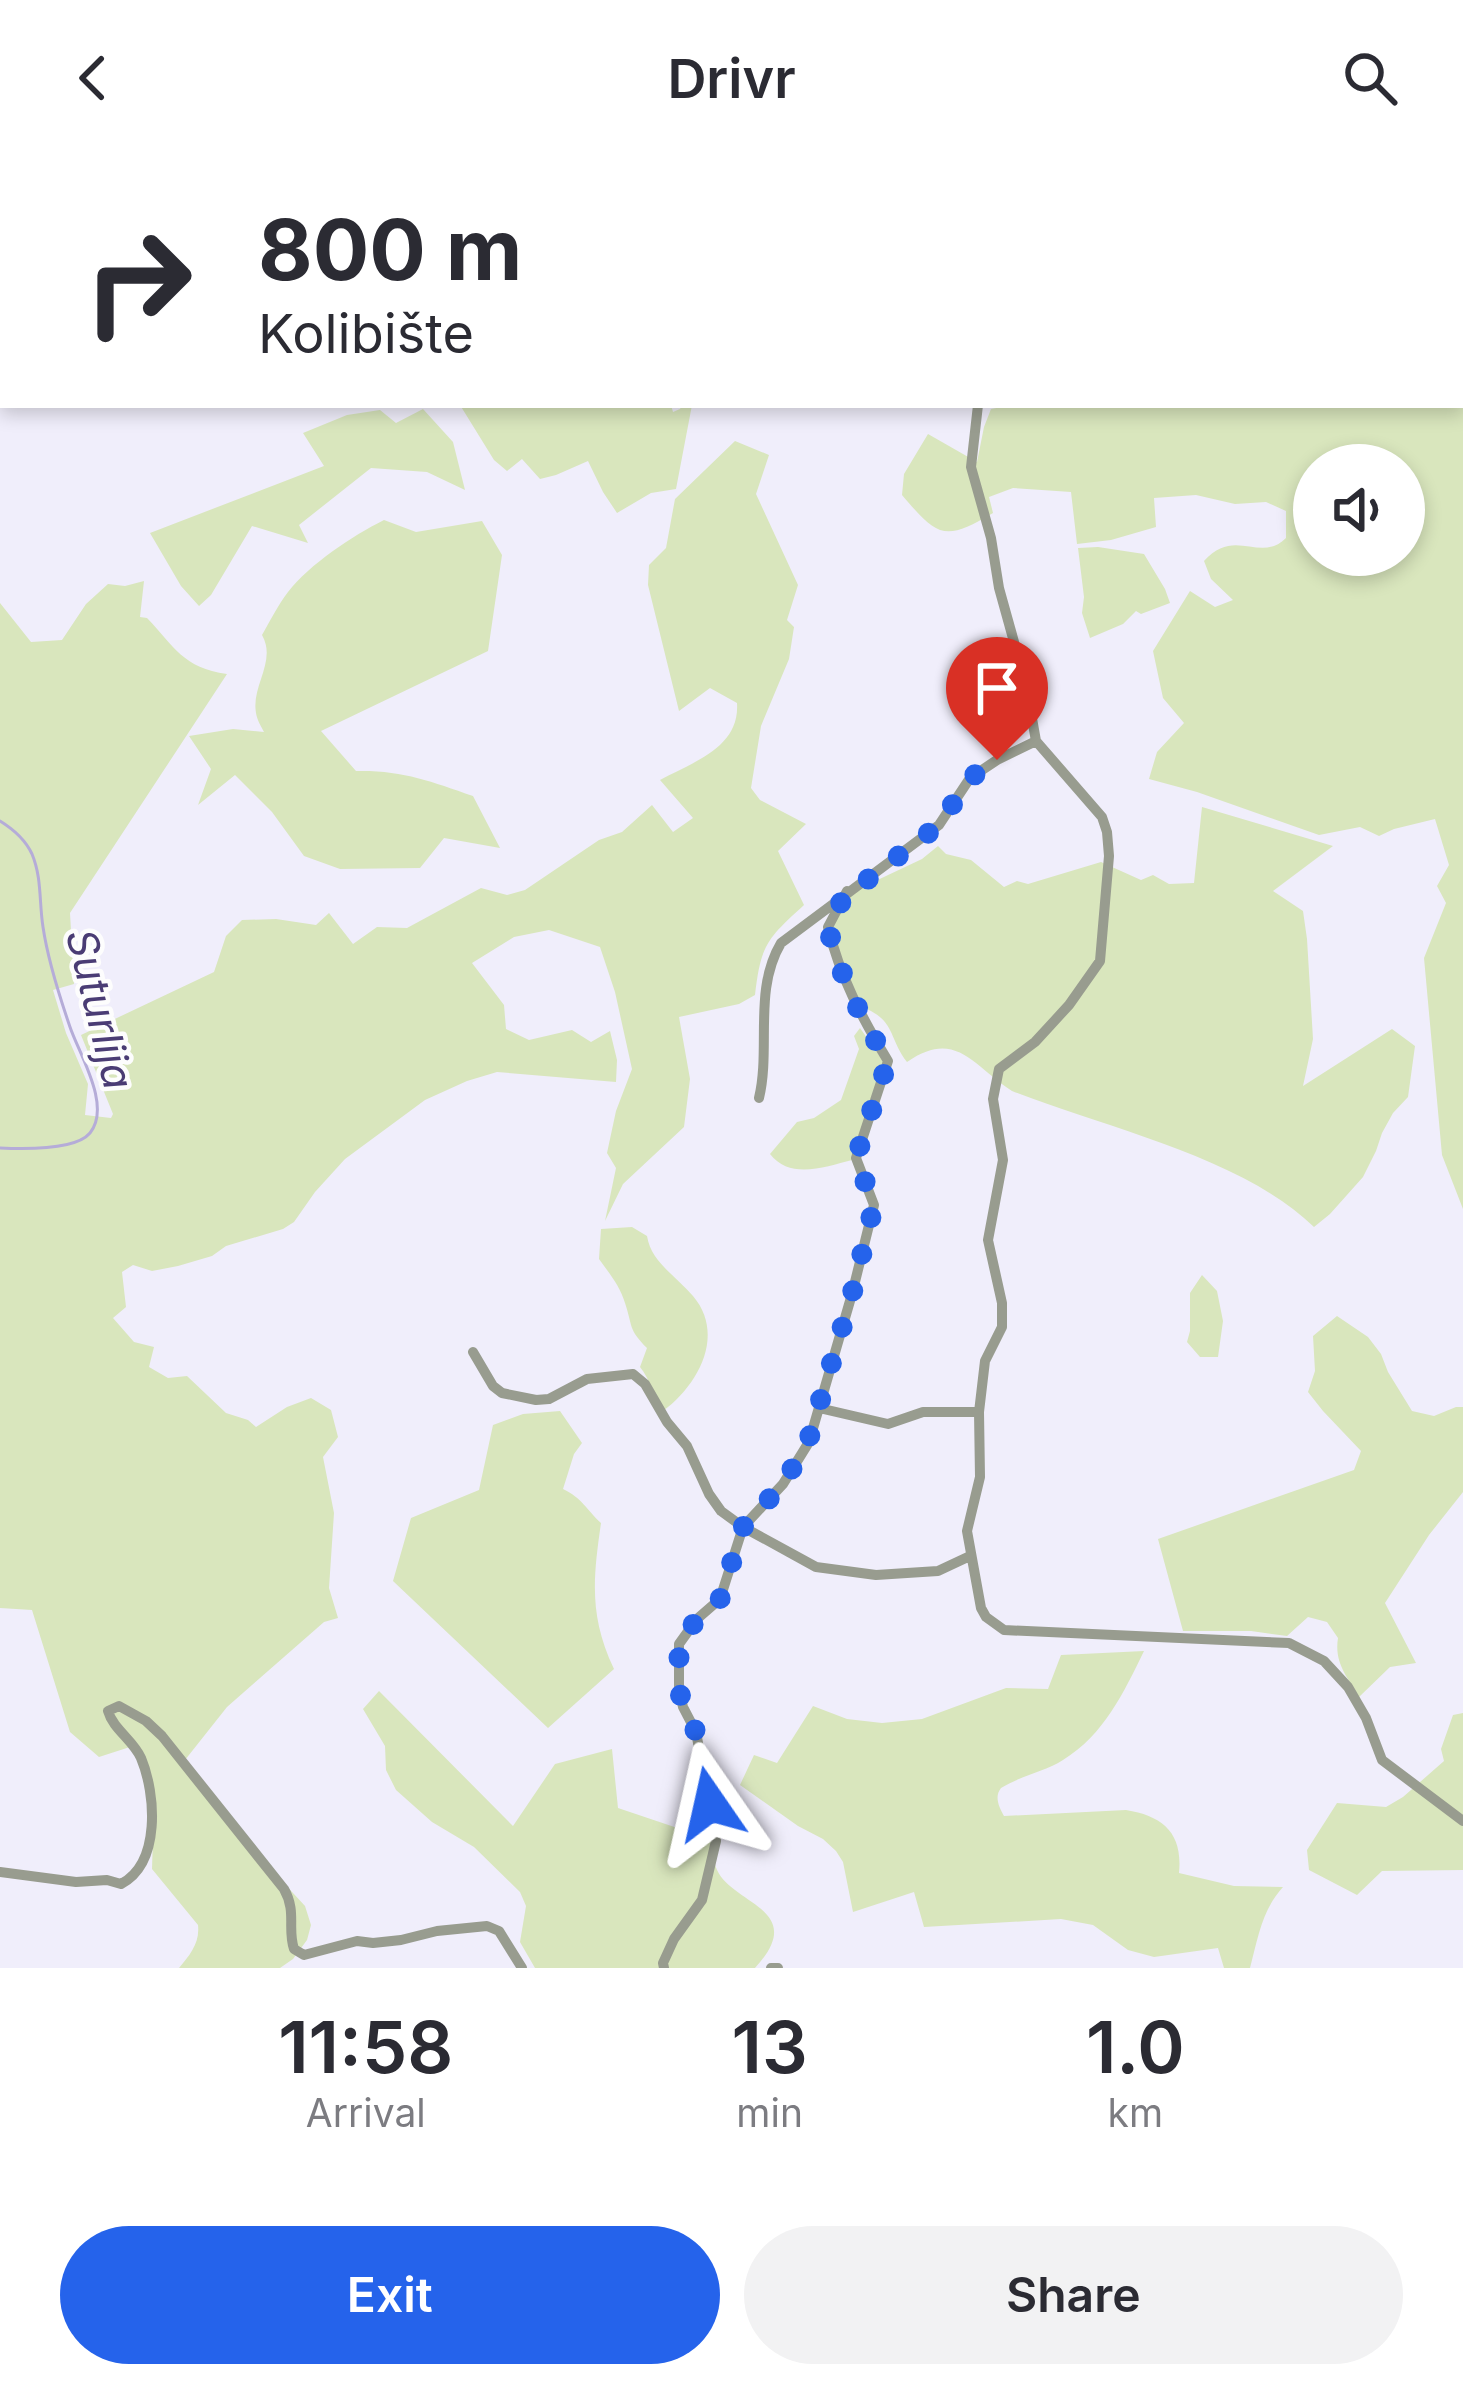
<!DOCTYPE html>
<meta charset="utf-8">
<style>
:root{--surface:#fff;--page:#f2f2f3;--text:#2b2b33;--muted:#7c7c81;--accent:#2563eb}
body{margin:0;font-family:Inter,sans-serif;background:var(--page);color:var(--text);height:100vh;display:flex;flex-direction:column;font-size:45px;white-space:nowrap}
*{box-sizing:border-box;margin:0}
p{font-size:39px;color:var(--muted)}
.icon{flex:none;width:66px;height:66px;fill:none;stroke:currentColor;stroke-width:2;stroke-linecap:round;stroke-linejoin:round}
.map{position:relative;height:1812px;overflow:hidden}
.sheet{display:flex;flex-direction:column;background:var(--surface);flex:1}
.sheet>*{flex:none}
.banner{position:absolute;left:0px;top:0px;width:1464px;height:252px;box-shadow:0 6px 18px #0003;background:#fff;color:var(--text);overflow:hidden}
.buttons{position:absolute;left:1293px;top:288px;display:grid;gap:24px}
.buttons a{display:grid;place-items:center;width:132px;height:132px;border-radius:50%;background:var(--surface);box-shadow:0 6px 18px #0003;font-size:60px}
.pin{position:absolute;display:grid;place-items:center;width:102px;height:102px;color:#fff;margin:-123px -51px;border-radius:50% 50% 50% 0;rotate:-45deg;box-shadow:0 0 12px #0007}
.pin .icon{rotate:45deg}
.me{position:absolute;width:132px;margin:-66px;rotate:349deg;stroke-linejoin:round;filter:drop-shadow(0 0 9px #0008)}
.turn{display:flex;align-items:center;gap:42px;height:252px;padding:0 60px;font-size:54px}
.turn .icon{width:156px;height:156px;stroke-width:2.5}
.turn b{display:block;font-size:84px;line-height:102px}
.eta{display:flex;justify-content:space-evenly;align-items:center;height:204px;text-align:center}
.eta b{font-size:72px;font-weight:600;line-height:84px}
.cta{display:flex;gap:24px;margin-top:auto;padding:24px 60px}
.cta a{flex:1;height:138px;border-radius:72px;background:var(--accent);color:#fff;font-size:48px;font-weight:600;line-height:138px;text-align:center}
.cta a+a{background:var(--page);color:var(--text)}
header{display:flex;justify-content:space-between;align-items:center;height:156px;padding:0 60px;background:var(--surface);font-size:54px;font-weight:600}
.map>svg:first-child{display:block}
.green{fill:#d9e6bd;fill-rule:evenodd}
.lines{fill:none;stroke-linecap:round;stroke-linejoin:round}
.stream{stroke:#b5acd8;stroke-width:3}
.minor{stroke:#989c8f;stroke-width:10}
.route{stroke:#2563eb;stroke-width:21;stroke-dasharray:0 37.8}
.labels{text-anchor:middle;stroke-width:9;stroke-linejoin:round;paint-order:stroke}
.water-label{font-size:42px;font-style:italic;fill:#4a3c74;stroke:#fdfdfd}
</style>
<header><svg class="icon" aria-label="back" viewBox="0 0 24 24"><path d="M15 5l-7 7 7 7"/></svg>Drivr<svg class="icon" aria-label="search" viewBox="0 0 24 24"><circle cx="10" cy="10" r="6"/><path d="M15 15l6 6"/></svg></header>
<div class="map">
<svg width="1463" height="1812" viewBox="0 0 1463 1812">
<rect width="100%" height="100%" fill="#f0eefb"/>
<path class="green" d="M 0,0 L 766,0 L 763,3 L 3,3 L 3,188 L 0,189 Z
M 1463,56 L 1463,1053 L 1442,999 L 1424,802 L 1446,747 L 1437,730 L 1449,709 L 1435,663 L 1394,673 L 1379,680 L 1360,671 L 1319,679 L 1197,636 L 1149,623 L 1157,596 L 1184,567 L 1163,542 L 1153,495 L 1190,435 L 1215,451 L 1233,444 L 1211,423 L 1204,405 C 1235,370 1260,408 1286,382 L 1286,355 L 1266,346 L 1235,348 L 1196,339 L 1154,342 L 1156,371 L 1111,384 L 1077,388 L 1071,336 L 1013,332 L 989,341 L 993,357 C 944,386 938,381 902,339 L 904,318 L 928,278 L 977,306 L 984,271 L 991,253 L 1012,249 L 1461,249 ZM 1314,309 L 1404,309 L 1404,399 L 1314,399 Z
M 460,249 L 671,249 L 673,256 L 680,253 L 682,249 L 692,249 L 676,333 L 651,337 L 617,357 L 603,336 L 588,305 L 556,319 L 540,323 L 522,303 L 507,315 L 494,304 Z
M 423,253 L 453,286 L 465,334 L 427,316 L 371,312 L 299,369 L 308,387 L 252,370 L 211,439 L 199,450 L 181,430 L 150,377 L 324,310 L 303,277 L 347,259 L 380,254 L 396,267 Z
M 735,285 L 769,299 L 756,338 L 798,429 L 787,464 L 794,471 L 789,503 L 761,570 L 751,632 L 760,644 L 806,668 L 778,695 L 804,749 C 767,783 761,788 755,839 L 739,848 L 679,861 L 690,923 L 684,971 L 623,1028 L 605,1065 L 616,1012 L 607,997 L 616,955 L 632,913 L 615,836 L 600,791 L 549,774 L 514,781 L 472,807 L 504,849 L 506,873 L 529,884 L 572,874 L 591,886 L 610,875 L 617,904 L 616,926 L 497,916 L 467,925 L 425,944 L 345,1003 L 315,1036 L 294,1066 L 283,1073 L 226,1090 L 212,1100 L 178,1110 L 152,1115 L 133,1109 L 122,1116 L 126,1151 L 113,1162 L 134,1186 L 154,1191 L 149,1211 L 168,1222 L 187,1220 L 226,1257 L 248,1264 L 256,1271 L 287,1251 L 311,1242 L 331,1254 L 338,1281 L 323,1301 L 334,1357 L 329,1432 L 338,1462 L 324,1466 L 227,1551 L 185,1604 L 281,1724 L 305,1750 L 311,1769 L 307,1784 L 293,1803 L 280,1812 L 179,1812 C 190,1799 200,1787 198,1769 L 152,1713 L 154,1649 L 133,1590 L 99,1601 L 70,1576 L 32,1454 L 0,1452 L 0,447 L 31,486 L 62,484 L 86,448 L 108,428 L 125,430 L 144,425 L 140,461 L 147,462 C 175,491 183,512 227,518 L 70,757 L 74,828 L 53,834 L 66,877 L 88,928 L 85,959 L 111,962 L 113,958 L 81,879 L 214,816 L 226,780 L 242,764 L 276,763 L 316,769 L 329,757 L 353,788 L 377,771 L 407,772 L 481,732 L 507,739 L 525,734 L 599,684 L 622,676 L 652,649 L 673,676 L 693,662 L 660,624 C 693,606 740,592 737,547 L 710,532 L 679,555 L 648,429 L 649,409 L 666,392 L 675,343 Z
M 384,364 L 416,376 L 482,365 L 502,399 L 488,495 L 321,575 L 356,615 C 402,614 430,625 473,640 L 500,692 L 444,682 L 420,712 L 340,713 L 304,700 L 272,656 L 235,619 L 198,649 L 211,613 L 189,580 L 233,573 L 264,576 C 261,570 257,564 256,557 C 251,530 277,505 262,479 C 270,465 278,449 288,436 C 310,408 352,380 384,364 Z
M 1098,391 L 1144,398 L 1165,433 L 1170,447 L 1141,458 L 1136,455 L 1123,468 L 1090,482 L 1082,457 L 1084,441 L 1078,392 Z
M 1202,651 L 1333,690 L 1273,735 L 1303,755 L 1307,783 L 1313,883 L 1303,930 L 1392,873 L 1415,890 L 1408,941 L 1393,957 L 1382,977 L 1376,995 L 1363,1021 L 1330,1058 L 1314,1071 C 1242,1001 1106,972 1012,935 C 973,910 956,872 907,906 C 887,880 897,863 857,849 L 826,772 L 850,737 L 922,703 L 938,690 L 946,698 L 971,704 L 1004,731 L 1017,725 L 1028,728 L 1101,706 L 1141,724 L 1153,719 L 1169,728 L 1194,727 Z
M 860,872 L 884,906 L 852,1004 C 825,1011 790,1024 770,998 L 797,966 L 814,962 L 841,944 L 859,893 L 854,880 Z
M 632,1071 L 647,1080 C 651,1106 676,1120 693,1140 C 726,1179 698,1229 663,1255 C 654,1241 650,1223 640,1211 L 647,1192 C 628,1173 633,1171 625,1147 C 620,1130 609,1117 599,1103 L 601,1073 Z
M 1202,1119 L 1217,1135 L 1223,1165 L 1218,1201 L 1200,1201 L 1187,1186 L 1190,1175 L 1190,1137 Z
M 1337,1160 L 1368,1181 L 1381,1198 L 1388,1216 L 1412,1255 L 1434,1260 L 1456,1251 L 1463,1251 L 1463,1336 L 1429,1379 L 1385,1447 L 1416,1507 L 1390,1511 L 1359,1541 C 1347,1520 1334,1507 1338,1482 L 1327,1466 L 1308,1461 L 1287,1480 L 1251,1475 L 1183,1475 L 1158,1383 L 1354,1314 L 1361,1295 L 1323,1255 L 1308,1236 L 1315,1215 L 1313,1180 Z
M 560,1255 L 582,1287 L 574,1298 L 563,1333 C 582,1342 586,1353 601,1367 C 593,1423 589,1460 614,1513 L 548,1572 L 393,1425 L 411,1362 L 479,1334 L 493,1269 L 523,1258 Z
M 1144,1495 C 1124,1536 1104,1579 1063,1604 C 1044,1616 1020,1620 1001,1632 C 994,1641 999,1651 1004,1660 L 1126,1654 C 1163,1660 1183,1677 1179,1717 L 1234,1730 L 1283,1731 C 1262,1754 1258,1782 1250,1812 L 1224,1812 L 1218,1792 L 1154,1801 L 1128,1794 L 1093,1769 L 1061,1763 L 924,1771 L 914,1736 L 853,1756 L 843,1706 L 836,1695 L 823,1683 L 798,1670 L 740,1629 L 754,1599 L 777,1607 L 813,1550 L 847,1563 L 882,1567 L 922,1563 L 1006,1532 L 1048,1533 L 1061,1499 Z
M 379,1535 L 513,1670 L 555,1608 L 612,1593 L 618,1652 L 713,1684 C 714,1693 713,1706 717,1714 C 733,1749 809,1753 755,1812 L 535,1812 L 520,1786 L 526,1750 L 520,1736 L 474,1691 L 432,1666 L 396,1634 L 386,1614 L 385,1590 L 363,1553 Z
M 1463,1557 L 1463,1714 L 1382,1715 L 1357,1739 L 1309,1714 L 1307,1694 L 1337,1647 L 1386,1651 L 1403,1641 L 1444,1605 L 1441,1593 L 1453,1559 Z"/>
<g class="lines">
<path class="stream" d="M 0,665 C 13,673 25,683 32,698 C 42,722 39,746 43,771 C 48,805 59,839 70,871 C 79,898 112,950 90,977 C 75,995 22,993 0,992"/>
<path class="minor" d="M 747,0 L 748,3
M 0,203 L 3,203
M 978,249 L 971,311 L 991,382 L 999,432 L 1026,529 L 1036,585 L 1102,661 L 1107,676 L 1109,700 L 1100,805 L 1069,849 L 1035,886 L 999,913 L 993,943 L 1003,1004 L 988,1084 L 1002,1147 L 1002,1171 L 985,1205 L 979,1256 L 980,1321 L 967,1375 L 981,1452 L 986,1461 L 1004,1474 L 1289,1487 L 1324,1505 L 1348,1531 L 1366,1562 L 1382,1604 L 1463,1665
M 759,942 C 771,892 753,834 781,787 L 939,669 L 970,622 L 997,604 L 1036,585
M 473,1196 L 493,1230 L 502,1237 L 536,1244 L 549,1243 L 587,1223 L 633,1218 L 645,1228 L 667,1266 L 687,1290 L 709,1338 L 721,1355 L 743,1371 L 816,1411 L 876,1419 L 938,1415 L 970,1400
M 819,1252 L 888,1268 L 923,1256 L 979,1256
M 0,1716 L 76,1726 L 107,1724 L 121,1728 C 161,1707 156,1638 141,1602 C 133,1584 113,1573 108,1555 L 119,1550 L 146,1565 L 162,1580 L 284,1733 C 297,1756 287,1772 294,1793 L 304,1799 L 357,1785 L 373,1787 L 401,1784 L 437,1775 L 487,1770 L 499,1775 L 522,1812
M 664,1812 L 663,1807 L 674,1783 L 702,1744 L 716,1685 L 696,1576 L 683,1551 L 679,1533 L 679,1488 L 697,1463 L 720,1443 L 743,1371 L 783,1328 L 809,1286 L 852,1138 L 874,1049 L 856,1002 L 888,905 C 862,862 840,821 828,771 L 847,735
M 771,1812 L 778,1812"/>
</g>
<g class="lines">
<path class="route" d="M 710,1648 L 696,1576 L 683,1550 L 679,1533 L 679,1488 L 697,1463 L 720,1443 L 743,1371 L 783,1328 L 808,1286 L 852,1138 L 874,1049 L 856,1002 L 888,905 C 861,862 840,821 828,771 L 847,735 L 863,727 L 939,669 L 970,622 L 997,604"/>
</g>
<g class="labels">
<g class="water-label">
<text transform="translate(100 853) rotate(76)" y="15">Suturlija</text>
</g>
</g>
</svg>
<div class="buttons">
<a><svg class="icon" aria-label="sound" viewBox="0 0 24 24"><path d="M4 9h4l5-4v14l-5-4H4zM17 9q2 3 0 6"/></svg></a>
</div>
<div class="pin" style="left:997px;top:604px;background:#d93025"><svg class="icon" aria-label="arrive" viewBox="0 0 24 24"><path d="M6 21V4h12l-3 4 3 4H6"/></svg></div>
<svg class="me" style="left:710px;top:1648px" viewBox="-20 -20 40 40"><path d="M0-17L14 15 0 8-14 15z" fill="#2563eb" stroke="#fff" stroke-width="4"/></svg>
<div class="banner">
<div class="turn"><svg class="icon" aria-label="right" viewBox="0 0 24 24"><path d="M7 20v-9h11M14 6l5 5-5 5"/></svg><div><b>800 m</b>Kolibište</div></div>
</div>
</div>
<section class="sheet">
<div class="eta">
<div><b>11:58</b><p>Arrival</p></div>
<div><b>13</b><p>min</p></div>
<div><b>1.0</b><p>km</p></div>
</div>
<div class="cta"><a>Exit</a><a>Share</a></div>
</section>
